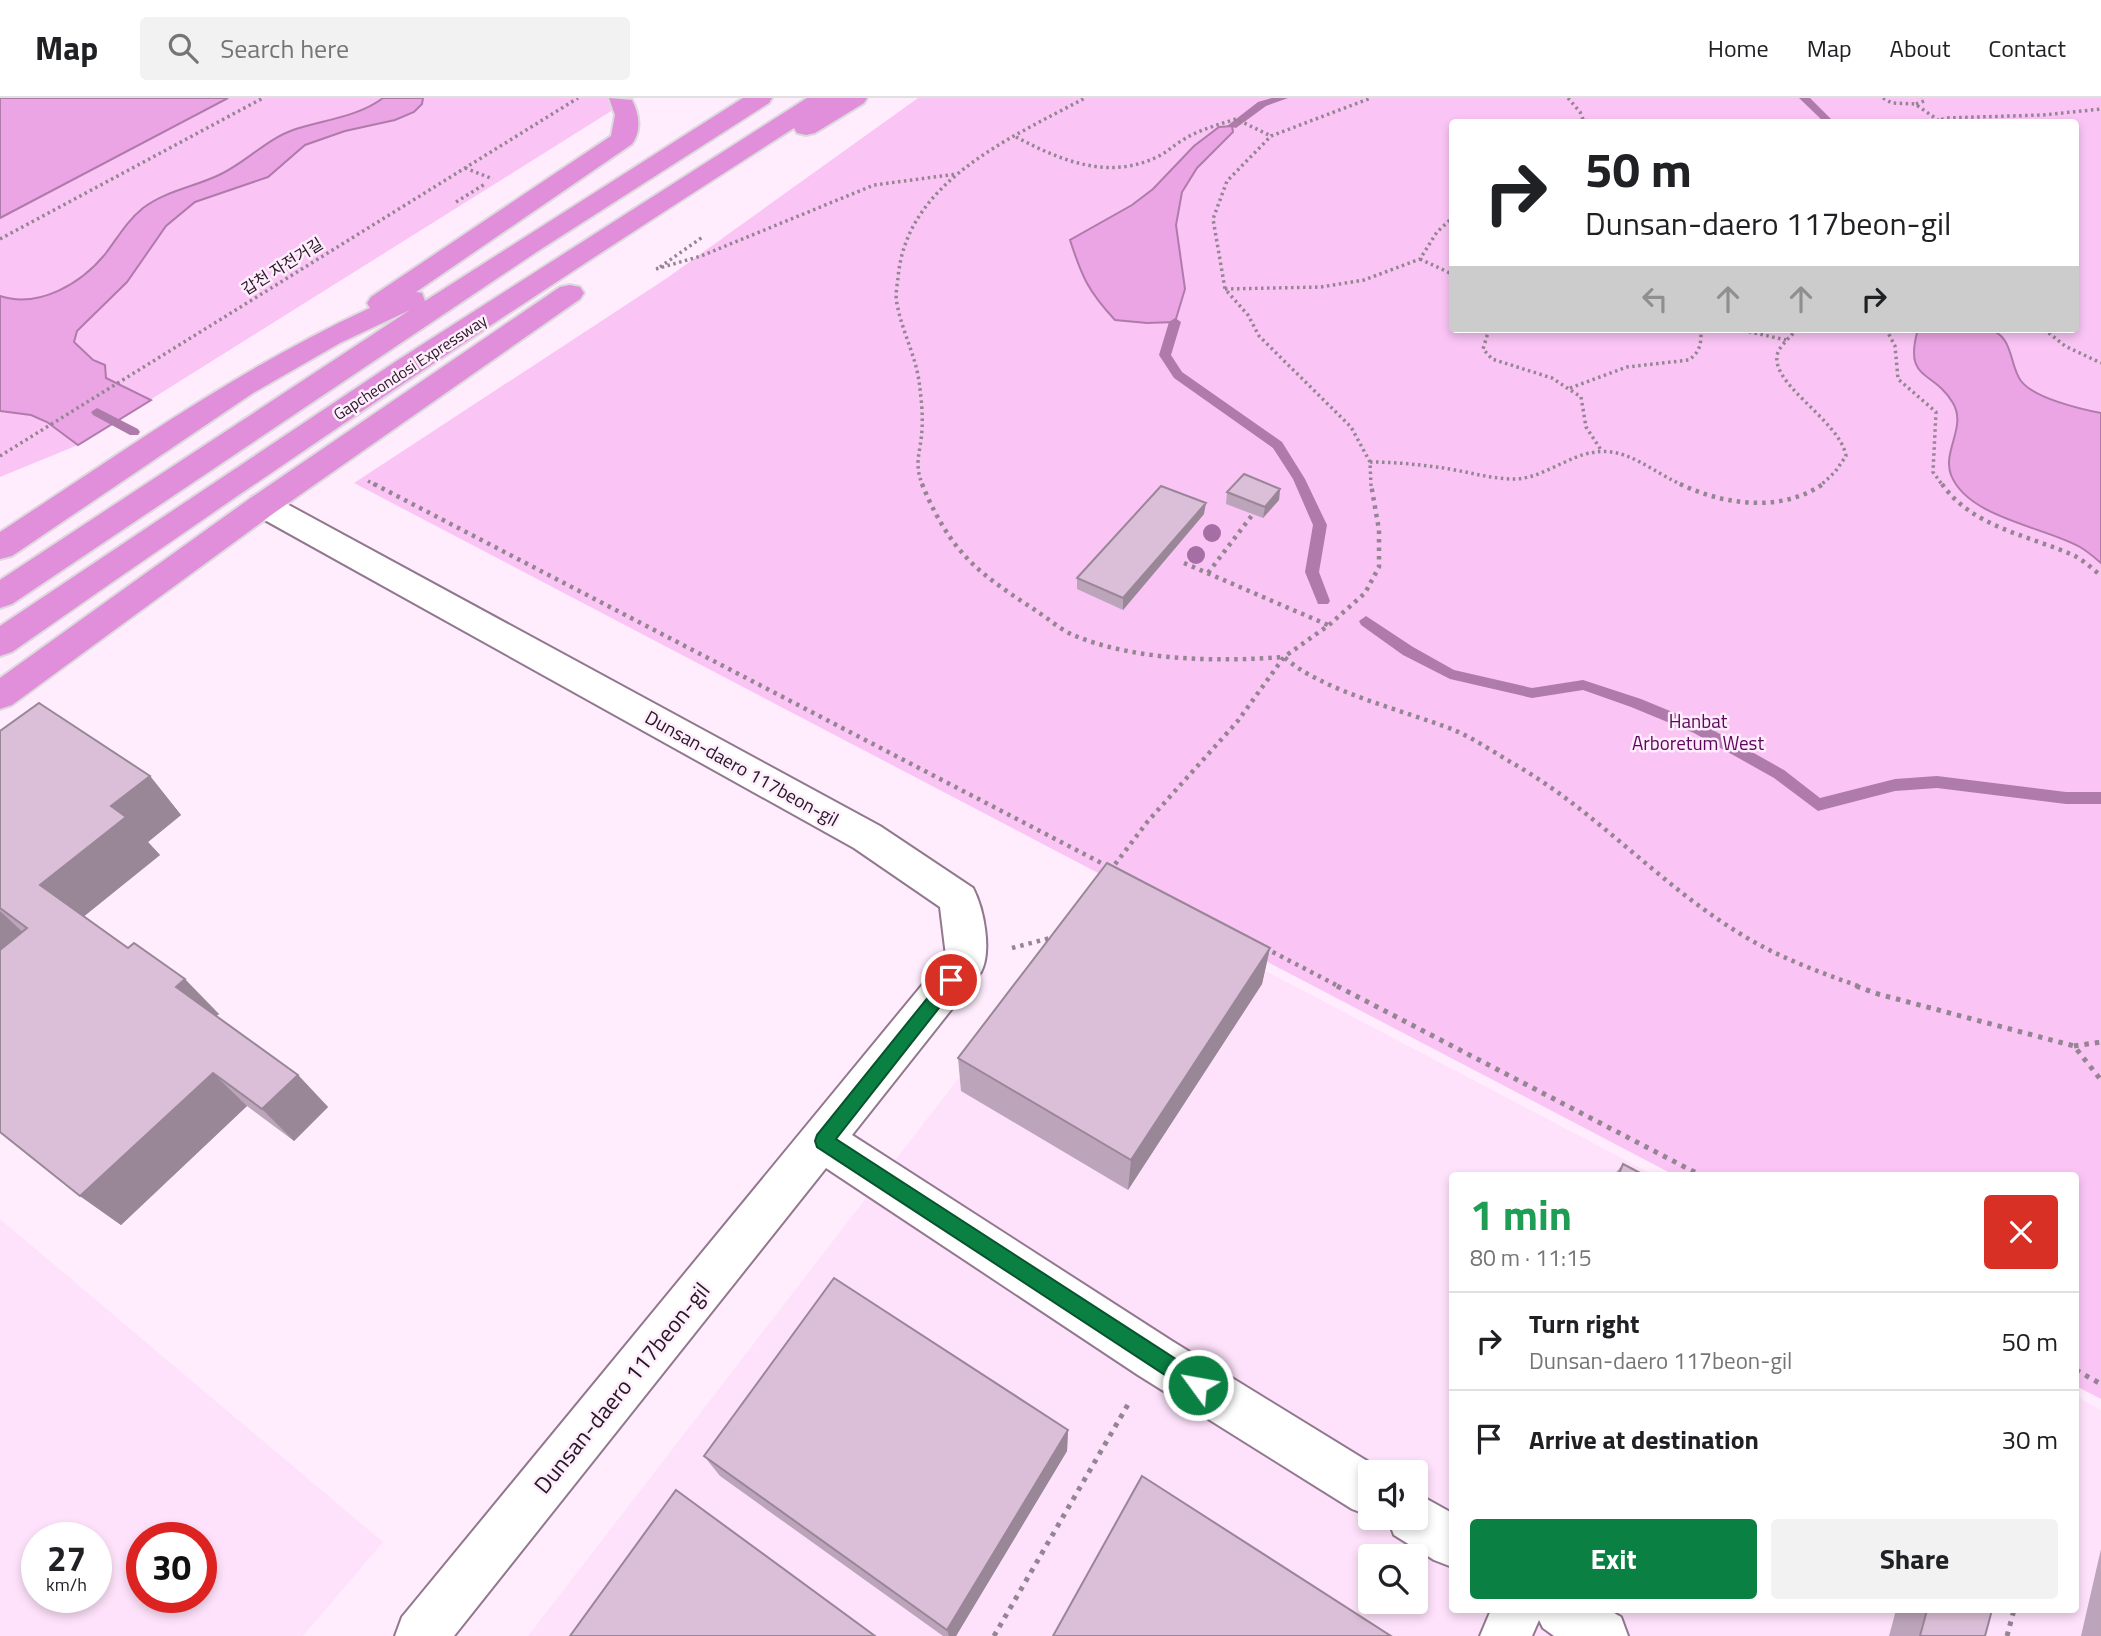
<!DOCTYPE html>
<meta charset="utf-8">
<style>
:root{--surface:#fff;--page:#f2f2f2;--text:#202124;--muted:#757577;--line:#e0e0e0;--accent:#0b8043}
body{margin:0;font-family:"Titillium Web","Noto Sans KR",sans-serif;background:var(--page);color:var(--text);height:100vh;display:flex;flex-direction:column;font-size:26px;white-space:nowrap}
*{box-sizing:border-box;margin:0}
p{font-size:23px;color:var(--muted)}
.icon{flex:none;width:38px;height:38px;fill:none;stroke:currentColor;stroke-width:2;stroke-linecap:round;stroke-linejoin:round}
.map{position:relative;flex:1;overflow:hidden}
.drawer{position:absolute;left:1449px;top:1074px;width:630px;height:441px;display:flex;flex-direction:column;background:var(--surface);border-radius:7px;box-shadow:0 4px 10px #0003}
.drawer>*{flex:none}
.hud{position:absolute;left:1449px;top:21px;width:630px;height:214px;border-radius:7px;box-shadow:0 4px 10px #0003;background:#fff;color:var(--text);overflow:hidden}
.tools{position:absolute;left:1358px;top:1362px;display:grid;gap:14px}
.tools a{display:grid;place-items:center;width:70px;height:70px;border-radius:7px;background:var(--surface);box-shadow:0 4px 10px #0003;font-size:35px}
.speed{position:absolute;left:21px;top:1424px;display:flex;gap:14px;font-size:35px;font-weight:700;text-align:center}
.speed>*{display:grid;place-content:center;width:91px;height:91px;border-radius:50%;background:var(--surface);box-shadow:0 4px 10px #0003;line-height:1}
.speed small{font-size:18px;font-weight:400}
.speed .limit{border:10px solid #d22;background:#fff;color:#111}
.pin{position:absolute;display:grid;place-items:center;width:60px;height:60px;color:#fff;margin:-30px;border:4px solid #fff;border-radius:50%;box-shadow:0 2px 7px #0007}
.me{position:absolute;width:77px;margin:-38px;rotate:302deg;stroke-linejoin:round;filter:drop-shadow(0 0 5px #0008)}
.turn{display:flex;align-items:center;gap:24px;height:147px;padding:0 21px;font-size:32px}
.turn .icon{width:91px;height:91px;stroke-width:2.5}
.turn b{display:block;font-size:49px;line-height:60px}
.lanes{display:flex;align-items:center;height:66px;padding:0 21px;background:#0003;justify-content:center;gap:35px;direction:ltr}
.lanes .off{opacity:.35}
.round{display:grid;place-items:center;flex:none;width:74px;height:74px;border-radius:7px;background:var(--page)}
.head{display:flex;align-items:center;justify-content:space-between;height:119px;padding:0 21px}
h1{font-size:42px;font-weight:700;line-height:52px;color:#1e9e55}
.button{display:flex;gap:14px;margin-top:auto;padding:14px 21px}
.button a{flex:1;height:80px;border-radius:7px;background:var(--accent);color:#fff;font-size:28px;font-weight:700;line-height:80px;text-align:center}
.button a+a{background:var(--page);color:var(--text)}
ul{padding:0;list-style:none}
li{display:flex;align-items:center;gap:21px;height:98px;padding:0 21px;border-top:2px solid var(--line)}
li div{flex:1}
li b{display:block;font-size:26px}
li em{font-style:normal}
header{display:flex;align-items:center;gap:42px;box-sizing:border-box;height:98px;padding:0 35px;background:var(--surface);border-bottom:2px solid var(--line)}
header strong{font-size:33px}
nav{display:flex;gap:38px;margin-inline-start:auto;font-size:24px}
.search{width:490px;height:63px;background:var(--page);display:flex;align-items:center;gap:18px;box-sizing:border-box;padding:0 24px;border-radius:7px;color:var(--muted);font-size:26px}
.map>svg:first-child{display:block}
.built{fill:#fee2fb;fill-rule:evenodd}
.green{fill:#fac5f5;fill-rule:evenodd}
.water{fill:#eba5e5;stroke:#af7bab;stroke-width:2}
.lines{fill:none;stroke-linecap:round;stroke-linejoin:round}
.stream{fill:#af7bab;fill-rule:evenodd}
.street-casing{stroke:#92788f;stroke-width:4}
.highway-casing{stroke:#dcdadc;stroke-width:4}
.path-far2{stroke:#948592;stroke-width:3.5;stroke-dasharray:2.5 3.5;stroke-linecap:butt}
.path-far1{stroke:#948592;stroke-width:4.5;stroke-dasharray:3.5 5;stroke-linecap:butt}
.path{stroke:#948592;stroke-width:5;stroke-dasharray:4.5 6;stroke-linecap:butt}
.street{fill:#fff;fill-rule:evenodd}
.highway{fill:#e18edb;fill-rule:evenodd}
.tree{fill:#a66ea4}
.wall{fill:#bca4ba}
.shaded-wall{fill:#998697}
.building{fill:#dbbfd8;stroke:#998697;stroke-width:2}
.route{fill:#0b8043;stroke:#07532c;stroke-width:2}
.labels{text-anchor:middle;stroke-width:5;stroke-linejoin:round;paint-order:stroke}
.far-street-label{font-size:16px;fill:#241923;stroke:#ffedfd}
.park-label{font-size:19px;fill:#5d075b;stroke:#ffedfd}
.street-label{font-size:19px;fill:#241923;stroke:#ffedfd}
.near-street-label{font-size:23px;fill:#241923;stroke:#ffedfd}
</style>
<header>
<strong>Map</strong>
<div class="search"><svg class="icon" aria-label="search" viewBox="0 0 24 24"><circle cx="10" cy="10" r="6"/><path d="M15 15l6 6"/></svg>Search here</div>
<nav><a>Home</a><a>Map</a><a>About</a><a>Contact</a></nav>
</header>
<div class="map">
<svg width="2101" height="1538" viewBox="0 0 2101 1538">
<rect width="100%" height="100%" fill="#ffedfd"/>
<path class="built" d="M 1106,789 L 1656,1078 L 1452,1078 L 1452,1512 L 2076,1512 L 2076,1298 L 2101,1312 L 2101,1538 L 528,1538 ZM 1370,1374 L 1416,1374 L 1416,1419 L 1370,1419 ZM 1370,1458 L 1416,1458 L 1416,1503 L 1370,1503 Z
M 0,1121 L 383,1444 L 303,1538 L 0,1538 ZM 37,1440 L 96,1440 L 96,1500 L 37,1500 ZM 142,1440 L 201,1440 L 201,1500 L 142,1500 Z"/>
<path class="green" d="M 228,0 L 632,0 L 78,347 L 0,379 L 0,120 Z
M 918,0 L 2101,0 L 2101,1301 L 2076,1288 L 2076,1078 L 1676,1078 L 354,385 L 667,180 ZM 1452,24 L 2076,24 L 2076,231 L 1452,231 Z"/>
<path class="water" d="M 0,0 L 228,0 L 0,120 Z
M 383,0 L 423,0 L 422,6 L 414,14 L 395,22 L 345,33 L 305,47 L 268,79 L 195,104 L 166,128 L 127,184 L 77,233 L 74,244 L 93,262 L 105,267 L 106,280 L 151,302 L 78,347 L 47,324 L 31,317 L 0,313 L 0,198 C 39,211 82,185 106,155 C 118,139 127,123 143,110 C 167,92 195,89 221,76 C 246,64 267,41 293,32 C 323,22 358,19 383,0 Z
M 1232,28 L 1233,34 L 1197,70 L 1182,94 L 1176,127 L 1185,191 L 1175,224 L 1147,225 L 1115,222 C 1088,193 1082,179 1070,142 L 1132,107 L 1153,91 L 1194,48 L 1219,29 Z
M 1918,231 C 1936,231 1972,227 1988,231 C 2014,237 2009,267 2021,283 C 2034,300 2080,311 2101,315 L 2101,465 C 2094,459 2087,453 2080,449 C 2045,429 1968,420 1951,377 C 1942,353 1967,329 1953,305 C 1933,271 1903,284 1918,231 Z"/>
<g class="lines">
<path class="stream" d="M 1272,0 L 1288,0 L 1266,8 L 1236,30 L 1227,28 L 1258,4 Z
M 1799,0 L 1810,0 L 1834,24 L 1824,24 Z
M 1175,220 L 1181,224 L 1171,257 L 1182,274 L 1282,344 L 1305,381 L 1327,427 L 1319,474 L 1330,503 L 1328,506 L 1318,506 L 1305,474 L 1313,427 L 1293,381 L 1273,350 L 1174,280 L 1159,257 L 1169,224 Z
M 97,310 L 138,331 L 140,334 L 138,337 L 130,337 L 93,317 L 91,314 Z
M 1366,518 L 1413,549 L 1454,572 L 1532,590 L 1583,582 L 1641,601 L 1704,627 L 1784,672 L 1820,700 L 1895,681 L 1937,678 L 2066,694 L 2101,694 L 2101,706 L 2066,706 L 1937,690 L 1895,693 L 1818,713 L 1774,680 L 1694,635 L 1631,609 L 1583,592 L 1532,600 L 1450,581 L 1403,557 L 1361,527 L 1359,523 Z"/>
<g class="street-casing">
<path id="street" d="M 263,396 L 274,399 L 880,728 L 973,790 C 984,811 992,853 981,874 L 852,1037 L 1172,1243 L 1385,1374 L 1370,1374 L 1370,1418 L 1352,1411 L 1138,1277 L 826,1070 L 454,1538 L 395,1538 L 402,1519 L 946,858 L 940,809 L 854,750 L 252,415 L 247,407 L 252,399 Z
M 1416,1395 L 1452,1415 L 1452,1469 L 1434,1462 L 1394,1437 L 1387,1419 L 1416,1419 Z
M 1491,1512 L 1609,1512 L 1621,1519 L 1628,1538 L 1554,1538 L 1543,1530 L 1539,1522 L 1532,1538 L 1480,1538 Z"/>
</g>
<g class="highway-casing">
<path id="highway" d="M 609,0 L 632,2 C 639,16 642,32 632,46 L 416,194 L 422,195 L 425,203 L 743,0 L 772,0 L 769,5 L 538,153 L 12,506 L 0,510 L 0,482 L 410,212 L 340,245 L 253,295 L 12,458 L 0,461 L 0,434 C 121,355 239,270 370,210 L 367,205 L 371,199 L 611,38 L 615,17 Z
M 807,0 L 867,0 L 864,5 L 815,35 L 806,37 L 797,35 L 794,30 C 529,199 269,374 12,554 L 0,558 L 0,528 L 398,262 Z
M 570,187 L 580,189 L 584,195 L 580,201 L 274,415 L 12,607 L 0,611 L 0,580 L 252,399 L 560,189 Z"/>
</g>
<path class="path-far2" d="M 1568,0 L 1580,14 L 1584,24
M 1883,0 L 1892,5 L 1915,6 L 1938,22
M 1916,6 L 1924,3 L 1922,0
M 1936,24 L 1945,20 L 2043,17 L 2101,11
M 1016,39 C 1062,63 1109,83 1159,58 C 1167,54 1173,48 1181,43 C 1198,32 1217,27 1236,21 L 1271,38
M 465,70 L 493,81
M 456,104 L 485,86
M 0,141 L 263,0
M 1420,161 L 1452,176
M 660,169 L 704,138
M 656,171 L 701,158 L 874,87 L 957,76
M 1225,191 L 1321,189 L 1364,182 L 1420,161 L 1437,134 L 1452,120
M 1489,231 L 1483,251 L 1492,261 L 1552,280 L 1581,299 L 1586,329 L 1601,352
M 1737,231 L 1786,242
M 1797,231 C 1792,237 1783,245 1779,252 C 1763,283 1840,321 1846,358 L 1835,374 L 1820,388
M 1886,231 L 1895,248 L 1898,281 L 1936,314 L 1933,374 L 1943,388
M 2044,231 L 2065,248 L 2101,265
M 1570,290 L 1627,269 L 1689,262 C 1701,253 1701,245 1701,231
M 0,358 L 578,0
M 1370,364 C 1397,364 1424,367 1450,371 C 1472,375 1493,381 1514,381 C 1532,381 1549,371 1565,364 C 1618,338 1637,366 1684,388
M 368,383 L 377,388
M 923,388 C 913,365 921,354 922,331 C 923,316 921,298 919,283 C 915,256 902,233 897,206 C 895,198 897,188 898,180 C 906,83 1011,40 1085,0
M 1371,388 L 1370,364 L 1351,329 L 1259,238 L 1248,217 L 1225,191 L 1213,121 L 1227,83 L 1271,38 L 1371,0"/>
<path class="path-far1" d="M 374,386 L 1109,769
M 922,386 C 932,411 947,439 966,459 C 985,480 1014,498 1038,514 C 1049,521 1061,532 1073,537 C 1135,563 1218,564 1284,559 C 1321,593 1406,613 1454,632 C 1475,641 1495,655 1514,666 C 1596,713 1659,786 1739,835 C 1777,859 1819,874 1861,889
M 1680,386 C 1724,407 1781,415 1823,386
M 1942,386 C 1973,430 2029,437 2075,458 C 2084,463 2093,471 2101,478
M 1184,465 L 1328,527
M 1208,475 L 1253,416
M 1110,773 L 1148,723 L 1237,624 L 1284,559 L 1329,527 L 1365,495 L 1379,469 L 1379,432 L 1371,386
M 1012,850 L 1054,839
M 1265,850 L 1340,889"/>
<path class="path" d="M 1337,888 L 1702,1078
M 1856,888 L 1878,896 L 2074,948 L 2101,982
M 2074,948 L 2101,944
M 2076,1272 L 2101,1286
M 994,1538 L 1130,1303
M 2007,1538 L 2014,1512"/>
<use href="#street" class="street"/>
<use href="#highway" class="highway"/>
</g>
<g class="tree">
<circle cx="1212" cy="435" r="9"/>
<circle cx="1196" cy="457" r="9"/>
</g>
<path class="wall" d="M 1280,391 L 1279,402 L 1263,420 L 1226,406 L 1227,394 Z
M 1204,416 L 1123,512 L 1077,491 L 1077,480 Z
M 0,633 L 150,678 L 181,717 L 148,744 L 160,757 L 84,818 L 219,916 L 216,918 L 298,977 L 328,1009 L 294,1043 L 247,1008 L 121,1127 L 80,1098 L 0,1034 Z
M 1270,850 L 1262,886 L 1128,1092 L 961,993 L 958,960 Z
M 1623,1066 L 1646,1078 L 1613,1078 Z
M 1068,1332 L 1067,1353 L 956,1538 L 943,1538 L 720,1378 L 704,1358 Z
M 2101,1451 L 2101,1538 L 2081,1538 Z
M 1896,1512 L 1992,1512 L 1985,1538 L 1889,1538 Z"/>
<path class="shaded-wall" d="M 1280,391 L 1279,402 L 1263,420 L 1265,409 Z
M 1206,405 L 1204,416 L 1123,512 L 1123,500 Z
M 150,678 L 181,717 L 148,744 L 160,757 L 77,824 L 40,787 L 111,708 Z
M 0,813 L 28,839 L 0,862 Z
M 1270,850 L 1262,886 L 1128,1092 L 1131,1062 Z
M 185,881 L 219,916 L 209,924 L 176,889 Z
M 213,975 L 247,1008 L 121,1127 L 80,1098 Z
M 298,977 L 328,1009 L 294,1043 L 262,1011 Z
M 1068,1332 L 1067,1353 L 956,1538 L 949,1538 L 947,1532 Z"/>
<path class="building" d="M 1244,376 L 1280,391 L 1265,409 L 1227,394 Z
M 1161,388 L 1206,405 L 1123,500 L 1077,480 Z
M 39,605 L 150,678 L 111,708 L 126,719 L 40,787 L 128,850 L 134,845 L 185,881 L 176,889 L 298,977 L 262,1011 L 213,975 L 80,1098 L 0,1034 L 0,852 L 27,830 L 0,810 L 0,633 Z
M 1107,765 L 1270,850 L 1131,1062 L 958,960 Z
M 1623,1066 L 1646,1078 L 1618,1078 Z
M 834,1180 L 1068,1332 L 947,1532 L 704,1358 Z
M 1142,1378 L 1391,1538 L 1053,1538 Z
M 676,1392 L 875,1538 L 570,1538 Z
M 1927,1512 L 1992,1512 L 1985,1538 L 1920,1538 Z"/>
<path class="route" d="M 951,875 L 957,877 L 960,882 L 957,887 L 836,1041 L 1205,1280 L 1208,1287 L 1205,1294 L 1198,1297 L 1191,1294 L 817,1049 L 815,1043 L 817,1037 L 946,877 Z"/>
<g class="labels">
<g class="far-street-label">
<text transform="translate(282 168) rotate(-32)" y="6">갑천 자전거길</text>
<text transform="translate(410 269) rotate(-33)" y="6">Gapcheondosi Expressway</text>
</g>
<g class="park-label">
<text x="1698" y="630">Hanbat<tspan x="1698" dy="22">Arboretum West</tspan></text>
</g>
<g class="street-label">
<text transform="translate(742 670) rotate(29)" y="7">Dunsan-daero 117beon-gil</text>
</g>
<g class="near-street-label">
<text transform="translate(622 1290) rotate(-51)" y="8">Dunsan-daero 117beon-gil</text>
</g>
</g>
</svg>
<div class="tools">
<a><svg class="icon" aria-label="sound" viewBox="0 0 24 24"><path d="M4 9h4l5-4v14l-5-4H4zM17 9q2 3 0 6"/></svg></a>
<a><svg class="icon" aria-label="search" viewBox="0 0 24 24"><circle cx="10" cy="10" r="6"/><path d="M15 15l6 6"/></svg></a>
</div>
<div class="speed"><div>27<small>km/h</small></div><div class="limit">30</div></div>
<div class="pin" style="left:951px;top:882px;background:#d93025"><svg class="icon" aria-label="arrive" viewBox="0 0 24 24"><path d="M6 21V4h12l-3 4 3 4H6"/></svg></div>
<svg class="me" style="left:1198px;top:1287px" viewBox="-20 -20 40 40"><circle r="17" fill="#0b8043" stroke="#fff" stroke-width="3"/><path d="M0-11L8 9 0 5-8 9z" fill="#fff"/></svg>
<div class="hud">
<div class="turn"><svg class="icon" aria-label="right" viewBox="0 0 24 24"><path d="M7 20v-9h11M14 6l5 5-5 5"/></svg><div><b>50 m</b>Dunsan-daero 117beon-gil</div></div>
<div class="lanes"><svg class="icon off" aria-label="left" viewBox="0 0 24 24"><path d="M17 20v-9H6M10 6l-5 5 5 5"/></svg><svg class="icon off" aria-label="ahead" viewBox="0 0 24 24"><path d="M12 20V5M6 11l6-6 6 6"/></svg><svg class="icon off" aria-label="ahead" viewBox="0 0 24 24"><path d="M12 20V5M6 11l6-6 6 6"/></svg><svg class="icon" aria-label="right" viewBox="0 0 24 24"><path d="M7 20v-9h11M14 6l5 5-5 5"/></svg></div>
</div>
<section class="drawer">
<div class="head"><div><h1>1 min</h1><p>80 m · 11:15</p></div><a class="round" style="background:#d93025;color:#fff"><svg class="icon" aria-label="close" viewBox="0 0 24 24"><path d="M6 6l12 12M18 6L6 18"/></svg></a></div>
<ul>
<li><svg class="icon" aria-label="right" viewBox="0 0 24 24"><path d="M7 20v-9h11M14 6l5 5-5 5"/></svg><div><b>Turn right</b><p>Dunsan-daero 117beon-gil</p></div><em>50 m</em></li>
<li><svg class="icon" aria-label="arrive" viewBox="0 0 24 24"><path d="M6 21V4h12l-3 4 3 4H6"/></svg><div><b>Arrive at destination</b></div><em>30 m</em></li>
</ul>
<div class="button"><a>Exit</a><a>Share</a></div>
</section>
</div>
